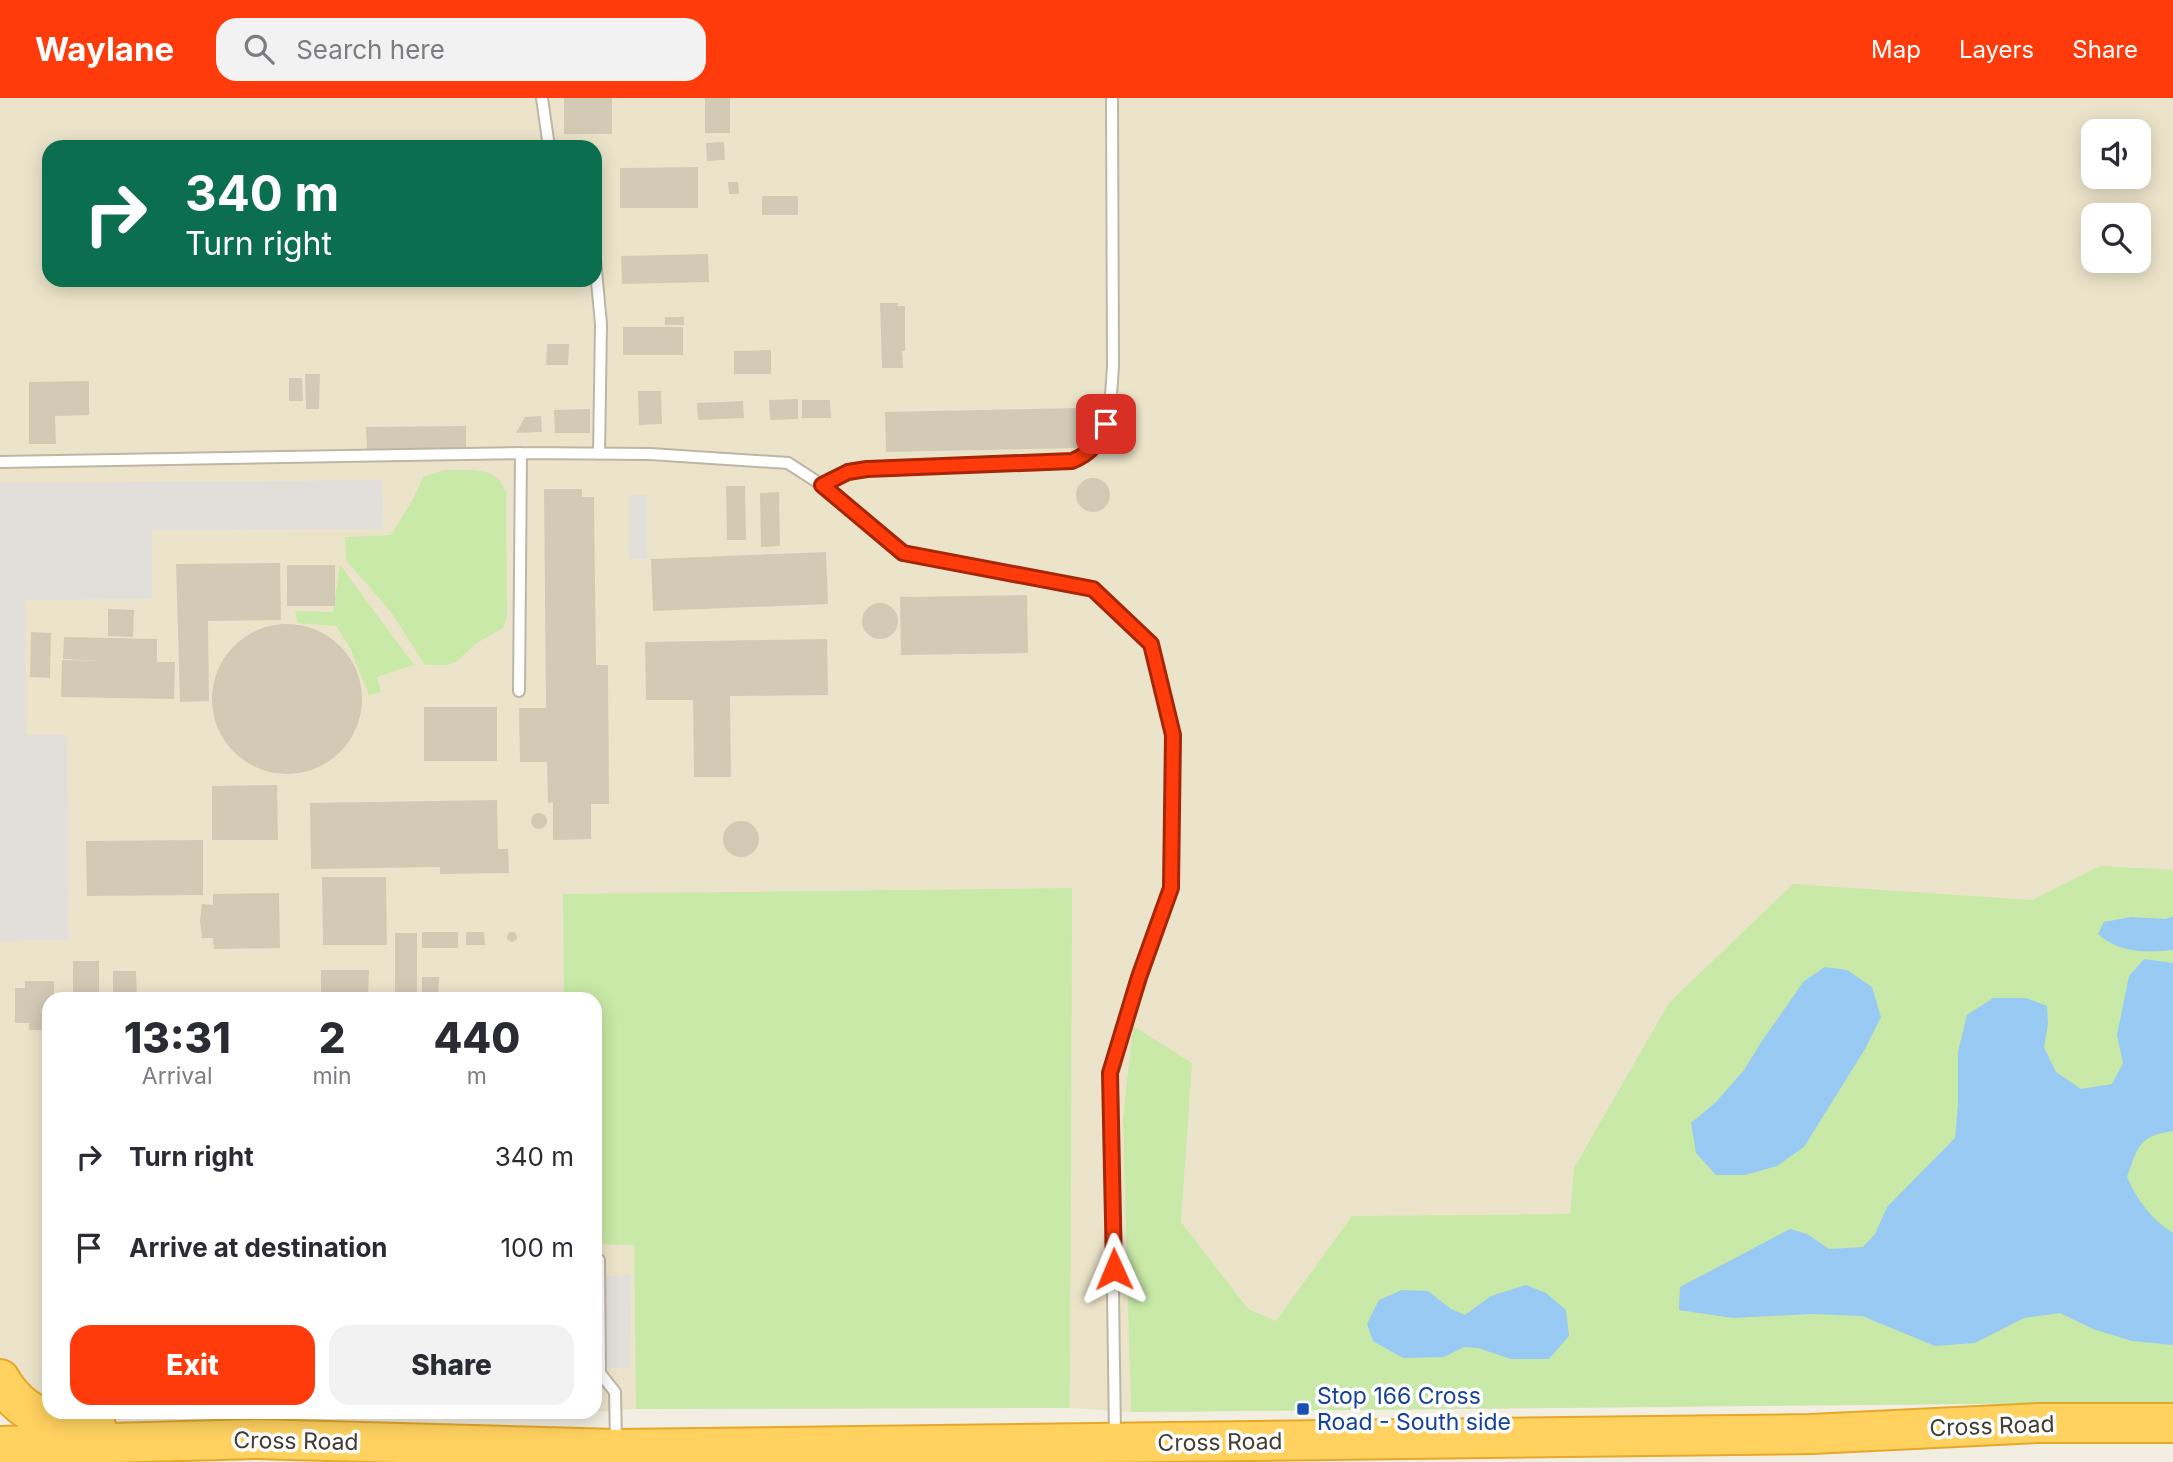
<!DOCTYPE html>
<style>
:root{--surface:#fff;--page:#f2f2f3;--text:#2b2b33;--muted:#7c7c81;--accent:#ff3b0b}
body{margin:0;font-family:Inter,sans-serif;background:var(--page);color:var(--text);height:100vh;display:flex;flex-direction:column;font-size:26px;white-space:nowrap}
*{box-sizing:border-box;margin:0}
p{font-size:23px;color:var(--muted)}
.icon{flex:none;width:38px;height:38px;fill:none;stroke:currentColor;stroke-width:2;stroke-linecap:round;stroke-linejoin:round}
.map{position:relative;flex:1;overflow:hidden}
.drawer{position:absolute;left:42px;top:894px;width:560px;height:427px;display:flex;flex-direction:column;background:var(--surface);border-radius:21px;box-shadow:0 4px 18px #0003}
.drawer>*{flex:none}
.hud{position:absolute;left:42px;top:42px;width:560px;height:147px;border-radius:21px;box-shadow:0 4px 18px #0003;background:#0b6e4f;color:#fff;overflow:hidden}
.controls{position:absolute;left:2081px;top:21px;display:grid;gap:14px}
.controls a{display:grid;place-items:center;width:70px;height:70px;border-radius:14px;background:var(--surface);box-shadow:0 4px 18px #0003;font-size:35px}
.pin{position:absolute;display:grid;place-items:center;width:60px;height:60px;color:#fff;margin:-30px;border-radius:14px;box-shadow:0 4px 10px #0006}
.me{position:absolute;width:77px;margin:-38px;rotate:359deg;stroke-linejoin:round;filter:drop-shadow(0 0 5px #0008)}
.turn{display:flex;align-items:center;gap:24px;height:147px;padding:0 28px;font-size:32px}
.turn .icon{width:91px;height:91px;stroke-width:2.5}
.turn b{display:block;font-size:49px;line-height:60px}
.eta{display:flex;justify-content:space-evenly;align-items:center;height:119px;text-align:center}
.eta b{font-size:42px;font-weight:800;line-height:49px}
.action{display:flex;gap:14px;margin-top:auto;padding:14px 28px}
.action a{flex:1;height:80px;border-radius:21px;background:var(--accent);color:#fff;font-size:28px;font-weight:800;line-height:80px;text-align:center}
.action a+a{background:var(--page);color:var(--text)}
ul{padding:0;list-style:none}
li{display:flex;align-items:center;gap:21px;height:91px;padding:0 28px}
li div{flex:1}
li b{display:block;font-size:26px}
li em{font-style:normal}
header{display:flex;align-items:center;gap:42px;box-sizing:border-box;height:98px;padding:0 35px;background:var(--accent);color:#fff}
header strong{font-size:33px}
nav{display:flex;gap:38px;margin-inline-start:auto;font-size:24px}
.search{width:490px;height:63px;background:var(--page);display:flex;align-items:center;gap:18px;box-sizing:border-box;padding:0 24px;border-radius:21px;color:var(--muted);font-size:26px}
.map>svg:first-child{display:block}
.education{fill:#ece4ca;fill-rule:evenodd}
.green{fill:#c8e9a7}
.parking{fill:#e2dfdb}
.water{fill:#99caf4}
.building{fill:#d3cab6}
.lines{fill:none;stroke-linecap:round;stroke-linejoin:round}
.lane-casing{stroke:#bdb6a4;stroke-width:14}
.highway-casing{stroke:#e6a828;stroke-width:42}
.lane{stroke:#fff;stroke-width:10}
.highway{stroke:#ffd15f;stroke-width:38}
.route-casing{stroke:#a62607;stroke-width:18}
.route{stroke:#ff3b0b;stroke-width:12}
.transit-dot{fill:#1a4fb4;stroke:#fff;stroke-width:2.5}
.labels{text-anchor:middle;stroke-width:7;stroke-linejoin:round;paint-order:stroke}
.transit-label{font-size:23px;fill:#164399;stroke:#fff;text-anchor:start}
.street-label{font-size:23px;fill:#433d32;stroke:#fff}
</style>
<header>
<strong>Waylane</strong>
<div class="search"><svg class="icon" aria-label="search" viewBox="0 0 24 24"><circle cx="10" cy="10" r="6"/><path d="M15 15l6 6"/></svg>Search here</div>
<nav><a>Map</a><a>Layers</a><a>Share</a></nav>
</header>
<div class="map">
<svg width="2173" height="1364" viewBox="0 0 2173 1364">
<rect width="100%" height="100%" fill="#f2eee1"/>
<path class="education" d="M 0,0 L 2173,0 L 2173,1304 L 1131,1314 L 1070,1310 L 636,1311 L 595,1314 L 595,901 L 49,901 L 49,1314 L 591,1314 L 33,1321 L 0,1311 ZM 2093,33 L 2138,33 L 2138,79 L 2093,79 ZM 49,49 L 595,49 L 595,182 L 49,182 ZM 2093,117 L 2138,117 L 2138,163 L 2093,163 Z"/>
<path class="green" d="M 444,372 C 467,373 497,366 506,394 L 507,518 L 503,530 L 475,546 L 456,564 L 447,567 L 425,567 L 391,514 L 346,462 L 345,439 L 391,437 L 412,403 L 423,379 Z
M 340,467 L 414,567 L 377,579 L 381,594 L 369,597 L 350,550 L 336,528 L 298,525 L 295,513 L 333,514 Z
M 2100,768 L 2173,772 L 2173,1304 L 1131,1314 L 1123,1021 L 1133,928 L 1192,965 L 1181,1124 L 1248,1211 L 1276,1223 L 1352,1118 L 1570,1116 L 1574,1070 L 1669,905 L 1793,786 L 2032,802 Z
M 1072,790 L 1070,1310 L 636,1311 L 634,1147 L 595,1146 L 595,901 L 564,901 L 563,796 Z"/>
<path class="parking" d="M 382,382 L 383,431 L 152,433 L 152,501 L 25,502 L 26,637 L 67,637 L 69,842 L 0,843 L 0,385 Z
M 629,397 L 647,397 L 647,461 L 629,461 Z
M 631,1177 L 630,1270 L 595,1270 L 595,1178 Z"/>
<path class="water" d="M 2173,818 L 2173,852 C 2146,855 2119,855 2098,836 L 2104,824 L 2131,819 L 2166,821 Z
M 2144,861 L 2173,865 L 2173,1033 C 2138,1038 2138,1049 2127,1079 C 2137,1102 2152,1122 2173,1135 L 2173,1247 L 2132,1243 L 2093,1231 L 2060,1215 L 2024,1220 L 1975,1245 L 1935,1248 L 1862,1218 L 1811,1216 L 1733,1220 L 1679,1212 L 1680,1189 L 1790,1131 L 1807,1136 L 1829,1151 L 1863,1149 L 1875,1136 L 1887,1109 L 1955,1040 L 1958,1007 L 1958,954 L 1967,917 L 1993,900 L 2026,900 L 2047,908 L 2048,926 L 2044,949 L 2056,974 L 2081,991 L 2112,986 L 2123,965 L 2117,937 L 2129,878 Z
M 1825,869 L 1847,872 L 1872,889 L 1881,919 L 1865,951 L 1804,1049 L 1777,1068 L 1745,1077 L 1716,1077 L 1696,1055 L 1691,1025 L 1716,1004 L 1744,972 L 1762,943 L 1804,883 Z
M 1526,1187 L 1546,1195 L 1566,1212 L 1569,1238 L 1549,1261 L 1511,1261 L 1478,1250 L 1464,1249 L 1444,1259 L 1403,1260 L 1373,1243 L 1367,1226 L 1379,1202 L 1402,1192 L 1428,1193 L 1451,1211 L 1465,1217 L 1491,1198 Z"/>
<path class="building" d="M 564,0 L 612,0 L 612,36 L 564,36 Z
M 705,0 L 730,0 L 730,35 L 705,35 Z
M 587,44 L 587,49 L 569,49 L 568,45 Z
M 724,44 L 725,62 L 707,63 L 706,45 Z
M 698,69 L 698,110 L 620,110 L 620,70 Z
M 728,84 L 738,84 L 739,96 L 729,96 Z
M 762,98 L 798,98 L 798,117 L 762,117 Z
M 708,156 L 709,184 L 622,186 L 621,158 Z
M 880,205 L 898,205 L 898,208 L 905,208 L 905,253 L 902,253 L 903,270 L 882,270 Z
M 665,219 L 684,219 L 684,227 L 665,227 Z
M 623,229 L 683,229 L 683,257 L 623,257 Z
M 547,246 L 569,246 L 568,267 L 546,267 Z
M 771,252 L 771,276 L 734,276 L 734,253 Z
M 305,276 L 320,276 L 319,311 L 306,311 Z
M 289,280 L 302,280 L 303,303 L 289,303 Z
M 89,283 L 89,317 L 55,318 L 56,346 L 29,346 L 29,284 Z
M 638,293 L 661,293 L 662,326 L 639,327 Z
M 798,301 L 798,321 L 770,322 L 769,302 Z
M 802,302 L 830,302 L 831,320 L 802,320 Z
M 743,303 L 744,320 L 698,322 L 697,305 Z
M 1083,310 L 1084,350 L 886,354 L 885,314 Z
M 590,311 L 590,335 L 555,335 L 554,312 Z
M 541,318 L 542,334 L 516,335 L 525,319 Z
M 466,328 L 466,350 L 367,351 L 366,329 Z
M1076 397a17 17 0 1 1 34 0a17 17 0 1 1-34 0Z
M 726,388 L 745,388 L 746,442 L 727,442 Z
M 544,391 L 582,391 L 582,399 L 594,399 L 596,567 L 608,567 L 609,706 L 591,706 L 591,741 L 553,742 L 553,704 L 548,705 L 547,664 L 520,664 L 519,610 L 546,610 Z
M 779,394 L 780,448 L 761,449 L 760,395 Z
M 826,454 L 828,506 L 653,513 L 651,461 Z
M 280,465 L 281,522 L 208,523 L 209,603 L 180,604 L 176,466 Z
M 287,467 L 335,467 L 335,508 L 287,508 Z
M 1027,497 L 1028,555 L 901,557 L 900,499 Z
M862 523a18 18 0 1 1 36 0a18 18 0 1 1-36 0Z
M 108,511 L 134,512 L 133,539 L 108,538 Z
M212 601a75 75 0 1 1 150 0a75 75 0 1 1-150 0Z
M 31,534 L 51,535 L 50,580 L 30,579 Z
M 64,539 L 157,541 L 157,564 L 175,564 L 174,601 L 61,599 L 62,562 L 104,563 L 63,561 Z
M 827,541 L 828,597 L 730,598 L 731,679 L 694,679 L 693,602 L 646,602 L 645,544 Z
M 424,609 L 497,609 L 497,663 L 424,663 Z
M 277,687 L 278,742 L 212,742 L 212,688 Z
M 497,702 L 498,751 L 508,751 L 509,775 L 440,776 L 440,769 L 311,771 L 310,705 Z
M531 723a8 8 0 1 1 16 0a8 8 0 1 1-16 0Z
M723 741a18 18 0 1 1 36 0a18 18 0 1 1-36 0Z
M 203,742 L 203,797 L 87,798 L 86,743 Z
M 322,779 L 386,779 L 387,847 L 323,847 Z
M 279,795 L 280,850 L 214,851 L 213,840 L 202,840 L 200,823 L 202,806 L 213,807 L 213,796 Z
M507 839a5 5 0 1 1 10 0a5 5 0 1 1-10 0Z
M 422,834 L 458,834 L 458,850 L 422,850 Z
M 466,834 L 484,834 L 485,847 L 466,847 Z
M 395,835 L 417,835 L 417,901 L 395,901 Z
M 73,863 L 99,863 L 99,894 L 113,894 L 113,873 L 136,873 L 137,901 L 49,901 L 49,932 L 29,932 L 29,925 L 15,925 L 15,890 L 25,890 L 25,883 L 54,883 L 54,896 L 73,896 Z
M 321,872 L 369,872 L 368,901 L 321,901 Z
M 422,879 L 439,879 L 438,901 L 422,901 Z"/>
<g class="lines">
<g class="lane-casing">
<path id="lane" d="M 542,0 L 549,49
M 595,162 L 601,226 L 599,356
M 0,364 L 521,355 L 650,356 L 788,365 L 822,387 L 903,455 L 1093,491 L 1151,546 L 1173,637 L 1171,790 L 1110,975 L 1115,1338
M 822,387 L 848,374 L 867,371 L 1072,363 C 1112,347 1110,306 1113,269 L 1112,0
M 519,593 L 521,355
M 595,1162 L 599,1162 L 600,1275 L 615,1294 L 616,1345"/>
</g>
<g class="highway-casing">
<path id="highway" d="M 0,1281 C 23,1321 53,1325 96,1328
M 0,1348 L 256,1341 L 616,1351 L 1811,1336 L 2038,1325 L 2173,1325"/>
</g>
<use href="#lane" class="lane"/>
<use href="#highway" class="highway"/>
</g>
<g class="lines">
<g class="route-casing">
<path id="route" d="M 1106,326 C 1099,345 1091,355 1072,363 L 867,371 L 848,374 L 822,387 L 903,455 L 1093,491 L 1151,546 L 1173,637 L 1171,790 L 1139,879 L 1110,975 L 1114,1171"/>
</g>
<use href="#route" class="route"/>
</g>
<rect class="transit-dot" x="1296" y="1304" width="14" height="14" rx="3.5"/>
<g class="labels">
<g class="transit-label">
<text x="1317" y="1306">Stop 166 Cross<tspan x="1317" dy="26">Road - South side</tspan></text>
</g>
<g class="street-label">
<text transform="translate(1992 1328) rotate(-2)" y="8">Cross Road</text>
<text transform="translate(296 1343) rotate(1)" y="8">Cross Road</text>
<text transform="translate(1220 1344) rotate(-1)" y="8">Cross Road</text>
</g>
</g>
</svg>
<div class="controls">
<a><svg class="icon" aria-label="sound" viewBox="0 0 24 24"><path d="M4 9h4l5-4v14l-5-4H4zM17 9q2 3 0 6"/></svg></a>
<a><svg class="icon" aria-label="search" viewBox="0 0 24 24"><circle cx="10" cy="10" r="6"/><path d="M15 15l6 6"/></svg></a>
</div>
<div class="pin" style="left:1106px;top:326px;background:#d93025"><svg class="icon" aria-label="arrive" viewBox="0 0 24 24"><path d="M6 21V4h12l-3 4 3 4H6"/></svg></div>
<svg class="me" style="left:1114px;top:1171px" viewBox="-20 -20 40 40"><path d="M0-17L14 15 0 8-14 15z" fill="#ff3b0b" stroke="#fff" stroke-width="4"/></svg>
<div class="hud">
<div class="turn"><svg class="icon" aria-label="right" viewBox="0 0 24 24"><path d="M7 20v-9h11M14 6l5 5-5 5"/></svg><div><b>340 m</b>Turn right</div></div>
</div>
<section class="drawer">
<div class="eta">
<div><b>13:31</b><p>Arrival</p></div>
<div><b>2</b><p>min</p></div>
<div><b>440</b><p>m</p></div>
</div>
<ul>
<li><svg class="icon" aria-label="right" viewBox="0 0 24 24"><path d="M7 20v-9h11M14 6l5 5-5 5"/></svg><div><b>Turn right</b></div><em>340 m</em></li>
<li><svg class="icon" aria-label="arrive" viewBox="0 0 24 24"><path d="M6 21V4h12l-3 4 3 4H6"/></svg><div><b>Arrive at destination</b></div><em>100 m</em></li>
</ul>
<div class="action"><a>Exit</a><a>Share</a></div>
</section>
</div>
